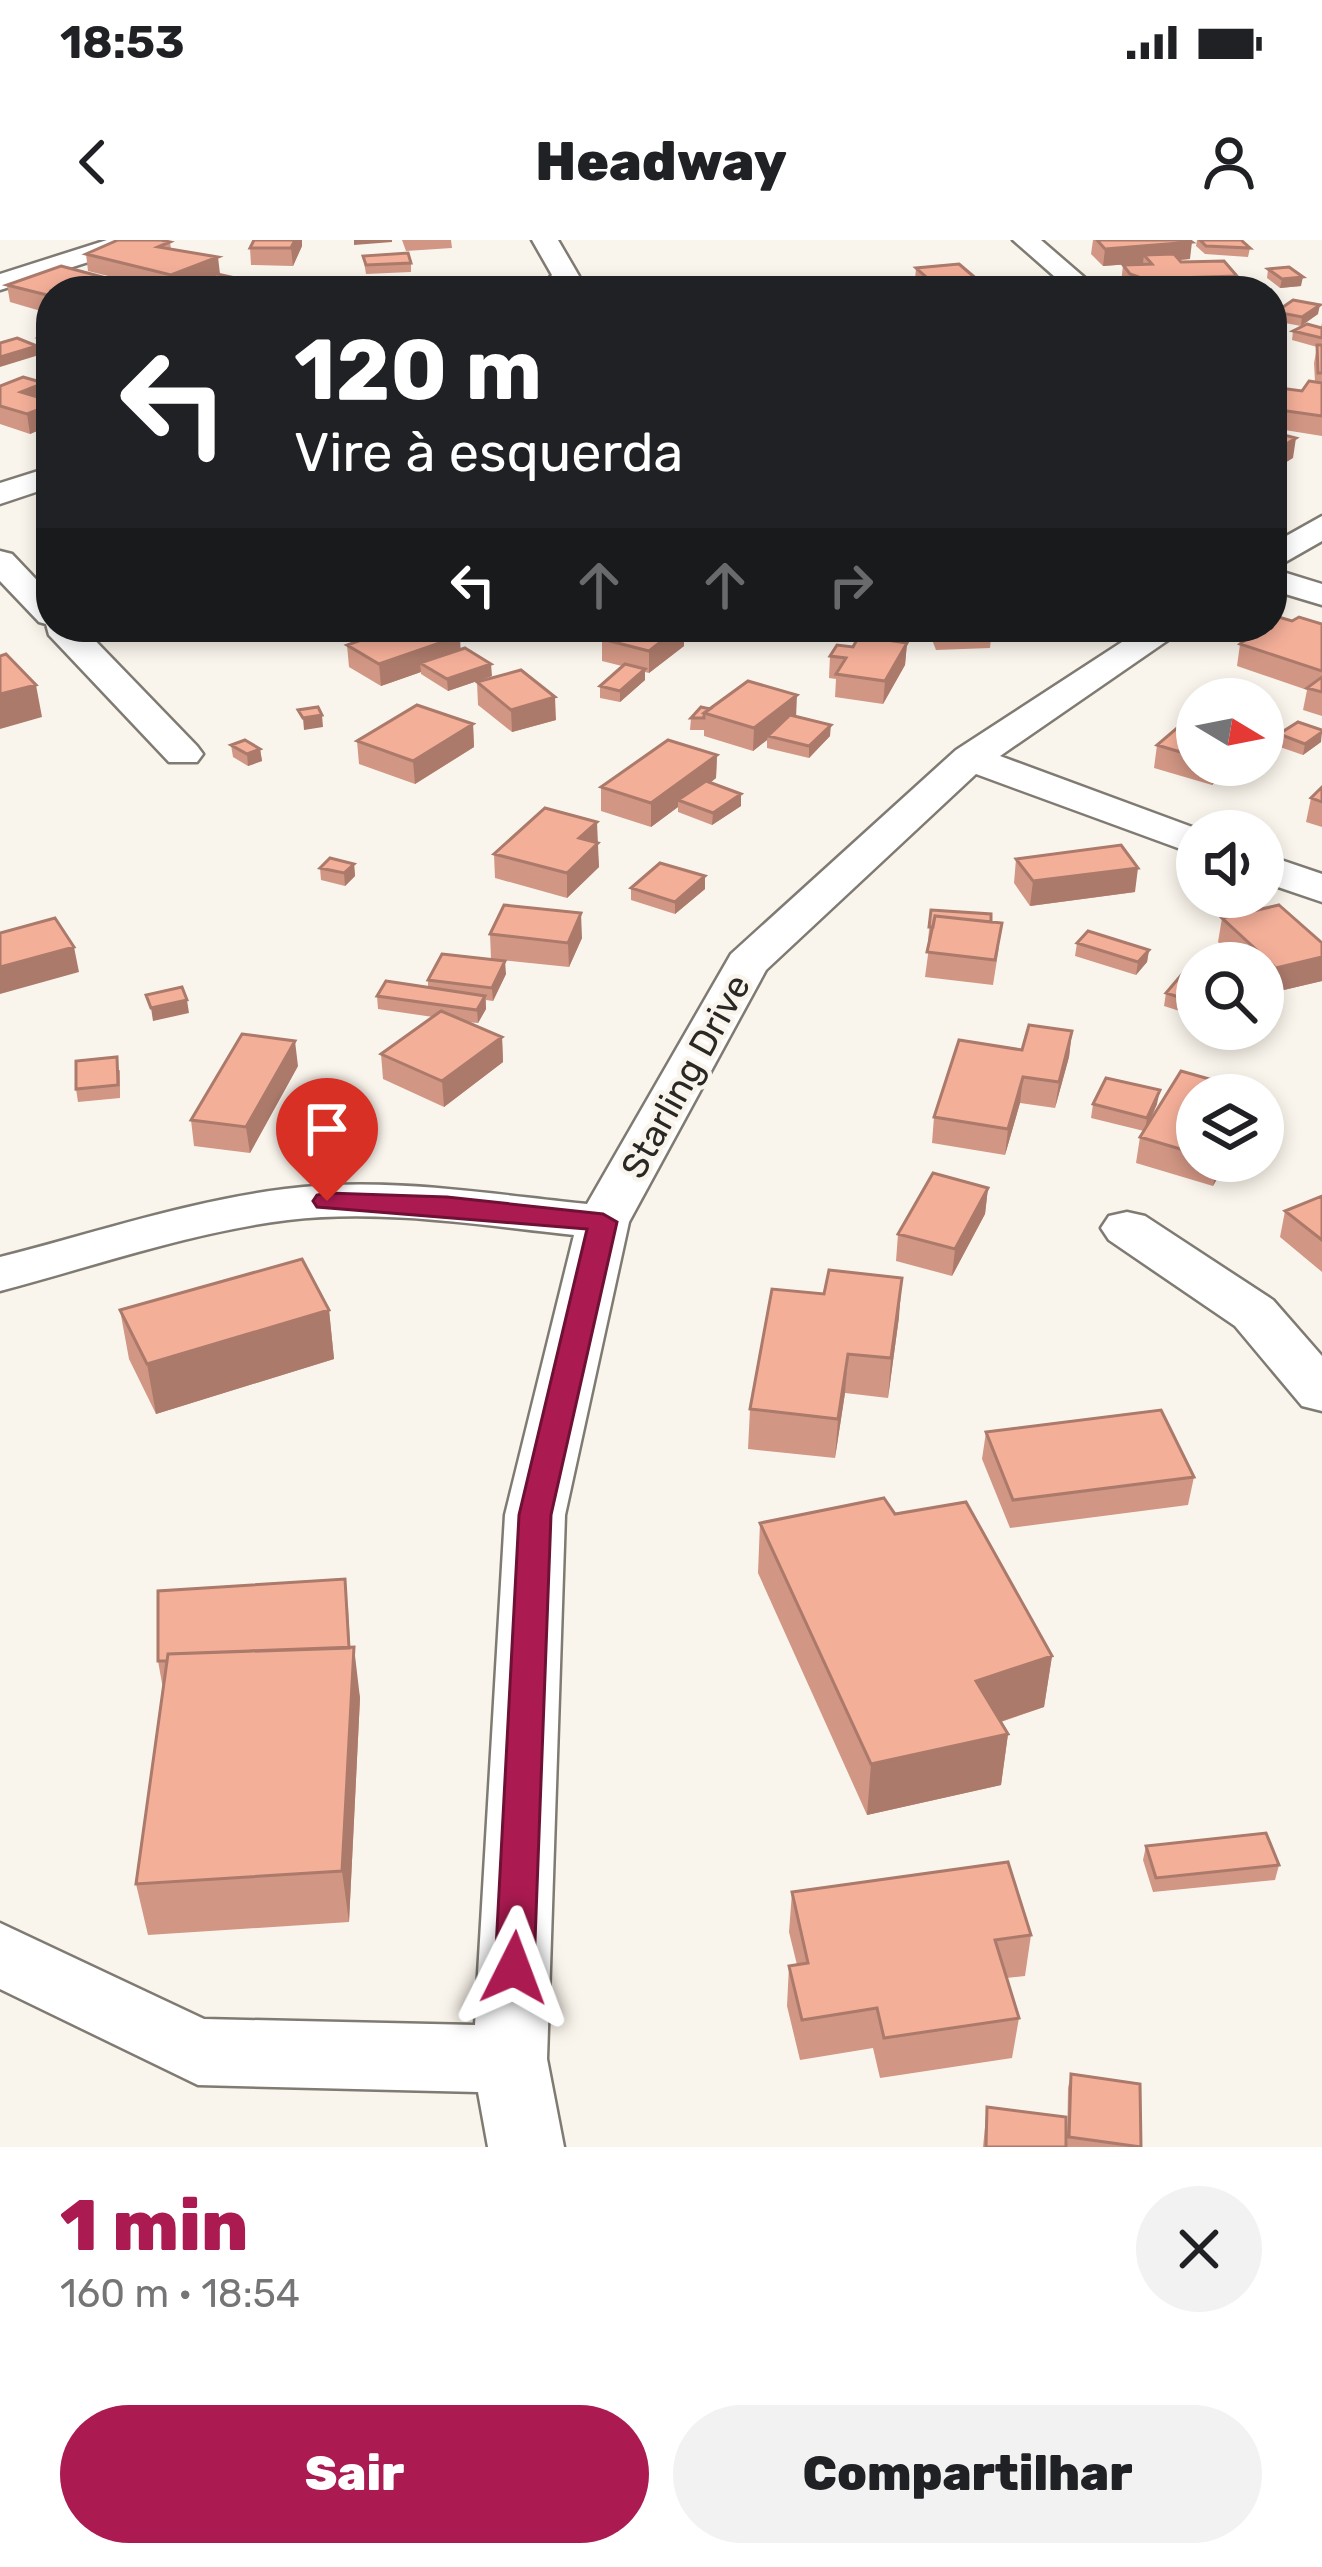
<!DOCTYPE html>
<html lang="pt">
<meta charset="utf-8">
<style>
:root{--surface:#fff;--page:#f2f2f2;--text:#202124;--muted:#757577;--accent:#ab1a51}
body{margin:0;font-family:Rubik,sans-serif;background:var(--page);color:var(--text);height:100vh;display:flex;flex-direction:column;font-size:45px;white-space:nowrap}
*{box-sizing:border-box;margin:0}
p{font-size:39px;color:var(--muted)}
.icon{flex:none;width:66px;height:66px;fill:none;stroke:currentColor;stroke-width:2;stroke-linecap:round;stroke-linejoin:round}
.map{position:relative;height:1907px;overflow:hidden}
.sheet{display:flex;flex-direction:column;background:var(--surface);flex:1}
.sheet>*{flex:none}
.top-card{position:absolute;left:36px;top:36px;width:1251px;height:366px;border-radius:48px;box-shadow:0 6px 18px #0003;background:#202124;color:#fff;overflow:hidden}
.needle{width:78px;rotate:100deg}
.fabs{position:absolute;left:1176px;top:438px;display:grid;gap:24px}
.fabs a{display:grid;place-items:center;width:108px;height:108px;border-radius:50%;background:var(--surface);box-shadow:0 6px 18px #0003;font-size:60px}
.pin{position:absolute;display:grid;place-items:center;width:102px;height:102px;color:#fff;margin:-123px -51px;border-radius:50% 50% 50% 0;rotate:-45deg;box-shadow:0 0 12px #0007}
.pin .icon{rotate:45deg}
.me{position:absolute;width:132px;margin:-66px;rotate:3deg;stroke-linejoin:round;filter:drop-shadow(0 0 9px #0008)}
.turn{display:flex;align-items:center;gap:42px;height:252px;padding:0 60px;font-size:54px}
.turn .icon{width:156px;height:156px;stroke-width:2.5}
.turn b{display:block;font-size:84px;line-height:102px}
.lanes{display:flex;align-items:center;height:114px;padding:0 60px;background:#0003;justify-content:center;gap:60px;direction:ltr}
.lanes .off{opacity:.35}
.round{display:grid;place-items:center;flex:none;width:126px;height:126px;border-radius:63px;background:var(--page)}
.summary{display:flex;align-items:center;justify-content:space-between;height:204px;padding:0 60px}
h1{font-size:72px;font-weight:800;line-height:90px;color:var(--accent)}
.cta{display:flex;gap:24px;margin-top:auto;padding:24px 60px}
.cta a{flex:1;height:138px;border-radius:72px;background:var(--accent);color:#fff;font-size:48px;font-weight:800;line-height:138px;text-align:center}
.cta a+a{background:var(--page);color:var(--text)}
.status{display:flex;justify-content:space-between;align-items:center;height:84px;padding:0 60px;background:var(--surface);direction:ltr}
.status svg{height:33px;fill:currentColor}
header{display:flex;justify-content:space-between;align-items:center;height:156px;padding:0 60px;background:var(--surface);font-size:54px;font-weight:800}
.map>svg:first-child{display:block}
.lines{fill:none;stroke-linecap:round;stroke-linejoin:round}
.minor-casing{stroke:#7f7a72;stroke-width:5}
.minor{fill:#fff;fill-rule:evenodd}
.wall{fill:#d29684}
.shaded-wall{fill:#ab7a6b}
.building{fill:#f4af99;stroke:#ab7a6b;stroke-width:3}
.route{fill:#ab1a51;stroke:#6f1135;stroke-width:3}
.labels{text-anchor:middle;stroke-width:9;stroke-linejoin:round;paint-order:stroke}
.street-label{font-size:36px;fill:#2a2825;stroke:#faf5ec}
</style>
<div class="status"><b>18:53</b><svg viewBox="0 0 49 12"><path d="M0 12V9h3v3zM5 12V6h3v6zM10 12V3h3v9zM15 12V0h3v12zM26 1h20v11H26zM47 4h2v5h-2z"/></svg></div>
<header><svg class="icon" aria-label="back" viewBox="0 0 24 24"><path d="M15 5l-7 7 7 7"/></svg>Headway<svg class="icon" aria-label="person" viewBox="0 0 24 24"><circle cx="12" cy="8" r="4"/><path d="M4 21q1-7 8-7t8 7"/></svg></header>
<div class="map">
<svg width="1322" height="1907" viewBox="0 0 1322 1907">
<rect width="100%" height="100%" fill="#faf5ec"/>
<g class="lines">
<g class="minor-casing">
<path id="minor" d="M 107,0 L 146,0 L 142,5 L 0,50 L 0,34 Z
M 532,0 L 558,0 L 579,36 L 566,51 L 538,51 L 552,35 Z
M 1013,0 L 1041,0 L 1100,51 L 1071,51 Z
M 51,227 L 51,247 L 0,264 L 0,243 Z
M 1322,276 L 1322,301 L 1273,329 L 1322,344 L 1322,365 L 1272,350 L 1272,304 Z
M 0,311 L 12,314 L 51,355 L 51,387 L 82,387 L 197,506 L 203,514 L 197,522 L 169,522 L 49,395 L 46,384 L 39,382 L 0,341 Z
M 1145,387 L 1187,387 L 1000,516 L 1203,591 L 1197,591 L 1197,615 L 976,534 L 766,730 L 629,982 L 565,1275 L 547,1819 L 564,1907 L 488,1907 L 478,1852 L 198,1845 L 0,1749 L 0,1683 L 204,1779 L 475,1785 L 505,1275 L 574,995 C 480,985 382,969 288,980 C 190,992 95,1026 0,1051 L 0,1017 C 95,993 188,961 285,949 C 385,936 488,954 587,964 L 731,714 L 956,510 Z
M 1263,614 L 1322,634 L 1322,662 L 1263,642 Z
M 1127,972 L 1145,976 L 1273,1060 L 1322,1116 L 1322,1171 L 1302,1166 L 1235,1086 L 1109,1000 L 1101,988 L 1109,976 Z"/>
</g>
<use href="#minor" class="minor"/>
</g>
<path class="wall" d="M 402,0 L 451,0 L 452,8 L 406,11 Z
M 1093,0 L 1189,0 L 1190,19 L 1180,20 L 1181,22 L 1237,36 L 1235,51 L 1128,51 L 1121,43 L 1123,25 L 1144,23 L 1103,26 L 1091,14 Z
M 1197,0 L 1241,0 L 1250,8 L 1248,17 L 1205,14 L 1196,6 Z
M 170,2 L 171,9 L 220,35 L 235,38 L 236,47 L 164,50 L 88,31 L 86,14 Z
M 302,6 L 293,26 L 251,25 L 250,8 Z
M 363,16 L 411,23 L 411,32 L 366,34 Z
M 916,28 L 986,47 L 986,51 L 914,51 Z
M 1268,29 L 1301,46 L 1280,48 L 1267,38 Z
M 129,44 L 130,51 L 51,51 L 51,74 L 10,62 L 7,45 Z
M 1276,72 L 1318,74 L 1301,86 L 1274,81 Z
M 1322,83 L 1322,196 L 1272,188 L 1272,147 L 1302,151 L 1315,142 L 1314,123 L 1317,107 L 1292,100 L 1293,91 L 1321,87 Z
M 51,94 L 51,111 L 40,108 L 39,98 Z
M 44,143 L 47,160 L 51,161 L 51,185 L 30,194 L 0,184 L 0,146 Z
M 1292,381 L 1322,384 L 1322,476 L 1303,470 L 1307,450 L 1237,426 L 1240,404 Z
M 618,387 L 718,387 L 697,398 L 684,394 L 684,406 L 649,433 L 645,432 L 645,440 L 620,462 L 600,458 L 600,446 L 622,426 L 602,421 L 602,399 Z
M 839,387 L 839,389 L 823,399 L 787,388 Z
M 927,387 L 992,387 L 990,408 L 936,410 Z
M 907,403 L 905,425 L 883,464 L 835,457 L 836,439 L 829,438 L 830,416 L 853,407 Z
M 347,405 L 461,410 L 492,436 L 448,451 L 421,434 L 421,432 L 381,446 L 349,427 Z
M 477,442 L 556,480 L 512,492 L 478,465 Z
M 701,467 L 796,476 L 830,496 L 809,518 L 767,508 L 767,500 L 753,511 L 704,496 L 704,490 L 690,490 L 691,478 Z
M 1197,471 L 1197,525 L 1234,525 L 1212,545 L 1154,528 L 1157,505 Z
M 473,484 L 474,507 L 415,544 L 359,524 L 357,501 Z
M 1279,494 L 1321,502 L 1303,515 L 1277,506 Z
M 231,505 L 260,509 L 262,521 L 248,526 L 233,517 Z
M 717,515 L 716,538 L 710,543 L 741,554 L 741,566 L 712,585 L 678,572 L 678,567 L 651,587 L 601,571 L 601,547 Z
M 1322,547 L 1322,587 L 1306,582 L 1311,558 Z
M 597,603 L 599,627 L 567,658 L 495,638 L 494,614 Z
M 1016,619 L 1135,652 L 1030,666 L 1014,643 Z
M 354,624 L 355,636 L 345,646 L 321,640 L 320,628 Z
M 705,636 L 705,649 L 675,674 L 631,660 L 631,648 Z
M 931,670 L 991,682 L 999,707 L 993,745 L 925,737 L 930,700 L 928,700 Z
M 1222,678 L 1322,703 L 1322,741 L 1271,753 L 1263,745 L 1263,723 L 1240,723 L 1218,702 Z
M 490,694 L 582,698 L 569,727 L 491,719 Z
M 1077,703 L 1149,710 L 1147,722 L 1136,735 L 1075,716 Z
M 506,734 L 493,761 L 486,760 L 486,769 L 478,783 L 466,782 L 502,797 L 503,822 L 444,867 L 383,839 L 381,814 L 433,777 L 378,769 L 377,756 L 428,747 L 428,740 Z
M 1197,738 L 1197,774 L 1195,776 L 1164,766 L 1166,753 Z
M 1072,791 L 1069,817 L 1055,868 L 1020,863 L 1005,915 L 932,903 L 934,877 L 1022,810 Z
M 298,826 L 250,913 L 194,906 L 191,880 Z
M 120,830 L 120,858 L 78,862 L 76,849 Z
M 1197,855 L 1197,921 L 1227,921 L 1213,946 L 1136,923 L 1140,897 L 1144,891 L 1091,878 L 1093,864 L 1157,864 L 1148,885 Z
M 988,948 L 985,974 L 952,1036 L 896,1021 L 898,994 Z
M 1322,956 L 1322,1032 L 1280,997 L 1285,971 Z
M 120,1070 L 329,1070 L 334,1119 L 156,1174 L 129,1119 Z
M 899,1077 L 888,1158 L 845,1153 L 835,1218 L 748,1209 L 750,1169 Z
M 986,1192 L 1194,1237 L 1188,1265 L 1010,1288 L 982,1219 Z
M 895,1274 L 1052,1416 L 1044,1467 L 1001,1482 L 1008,1494 L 1001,1545 L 867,1575 L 758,1333 L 760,1283 Z
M 348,1367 L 350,1408 L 360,1458 L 349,1682 L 148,1695 L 136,1644 L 163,1449 L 158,1421 Z
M 1146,1606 L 1279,1625 L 1275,1640 L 1153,1652 L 1143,1620 Z
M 792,1652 L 1031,1695 L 1025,1736 L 1006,1738 L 1019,1778 L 1012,1818 L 880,1838 L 873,1808 L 800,1820 L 787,1766 L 789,1726 L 797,1725 L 789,1692 Z
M 1071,1834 L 1141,1907 L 1067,1907 L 1068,1848 Z
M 987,1867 L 1066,1907 L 983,1907 Z"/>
<path class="shaded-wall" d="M 295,0 L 302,0 L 302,6 L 293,26 L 291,8 Z
M 354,0 L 392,0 L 392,2 L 354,5 Z
M 1192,2 L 1190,19 L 1151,22 L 1144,15 L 1143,23 L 1103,26 L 1105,9 Z
M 218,17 L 220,34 L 173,51 L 171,35 Z
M 1303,37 L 1301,46 L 1280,48 L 1282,39 Z
M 235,38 L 236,47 L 226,51 L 202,51 Z
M 129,44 L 130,51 L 110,51 Z
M 1320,65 L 1318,74 L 1301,86 L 1302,77 Z
M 37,106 L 39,115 L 0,127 L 0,117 Z
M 44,143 L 47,162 L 21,152 Z
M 51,165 L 51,185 L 30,194 L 27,174 Z
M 1296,198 L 1293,218 L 1272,231 L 1272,213 Z
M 680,387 L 684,387 L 684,406 L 649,433 L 649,411 Z
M 697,387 L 718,387 L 697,398 Z
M 825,387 L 839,387 L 839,389 L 823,399 Z
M 460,396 L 461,418 L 420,423 L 421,432 L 381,446 L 379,424 Z
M 907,403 L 905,425 L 883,464 L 885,441 Z
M 491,424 L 492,436 L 448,451 L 447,439 Z
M 645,429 L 645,440 L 620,462 L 620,451 Z
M 36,445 L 42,477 L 0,489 L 0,454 Z
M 797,455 L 796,478 L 768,496 L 767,500 L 753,511 L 754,488 Z
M 555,457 L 556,480 L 512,492 L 511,470 Z
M 322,475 L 323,487 L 304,490 L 303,478 Z
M 473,484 L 474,507 L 415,544 L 413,521 Z
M 831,485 L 830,496 L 809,518 L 809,506 Z
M 1322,492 L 1321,502 L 1303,515 L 1305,504 Z
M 260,509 L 262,521 L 248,526 L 247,514 Z
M 717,515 L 716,538 L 684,562 L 678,560 L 678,567 L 651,587 L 651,563 Z
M 1215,525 L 1234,525 L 1212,545 Z
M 741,554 L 741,566 L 712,585 L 713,573 Z
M 597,582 L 599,627 L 567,658 L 567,633 L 579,598 Z
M 354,624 L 355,636 L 345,646 L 344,633 Z
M 1138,628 L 1135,652 L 1030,666 L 1033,641 Z
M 705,636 L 705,649 L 675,674 L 675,662 Z
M 581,673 L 582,698 L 569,727 L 568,703 Z
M 74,707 L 79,732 L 0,754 L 0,727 Z
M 1149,710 L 1147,722 L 1136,735 L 1138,722 Z
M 1322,717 L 1322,741 L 1271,753 L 1276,728 Z
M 505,721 L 506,734 L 493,761 L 492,748 Z
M 485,756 L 486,769 L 478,783 L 477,770 Z
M 187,760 L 189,773 L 153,781 L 151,768 Z
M 1072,791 L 1069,817 L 1055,868 L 1059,842 Z
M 502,797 L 503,822 L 444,867 L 442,841 Z
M 295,801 L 298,826 L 250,913 L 246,887 Z
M 1023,837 L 1020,863 L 1005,915 L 1008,889 Z
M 1160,850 L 1157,864 L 1145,891 L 1147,878 Z
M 1218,921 L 1227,921 L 1213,946 Z
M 988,948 L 985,974 L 952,1036 L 955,1009 Z
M 902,1038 L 899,1077 L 888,1158 L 891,1118 Z
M 329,1070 L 334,1119 L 156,1174 L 147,1124 Z
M 848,1114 L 845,1153 L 835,1218 L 838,1179 Z
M 354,1407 L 360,1458 L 349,1682 L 342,1631 Z
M 1052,1416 L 1044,1467 L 969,1492 L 976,1441 Z
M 1008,1494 L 1001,1545 L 867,1575 L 871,1524 Z"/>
<path class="building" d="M 118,0 L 161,0 L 170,2 L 158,7 L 218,17 L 171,35 L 86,14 Z
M 254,0 L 295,0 L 291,8 L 250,8 Z
M 1097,0 L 1189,0 L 1192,2 L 1105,9 Z
M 1200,0 L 1241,0 L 1250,8 L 1206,6 Z
M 408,13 L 411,23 L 366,25 L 363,16 Z
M 1174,14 L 1181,22 L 1224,21 L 1237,36 L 1144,39 L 1130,34 L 1123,25 L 1152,24 L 1144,15 Z
M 959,24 L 986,47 L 968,49 L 971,51 L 921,51 L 914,45 L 933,43 L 916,28 Z
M 61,26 L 129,44 L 110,51 L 51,51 L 51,56 L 7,45 Z
M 1289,27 L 1303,37 L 1282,39 L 1268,29 Z
M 217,34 L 235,38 L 202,51 L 160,51 Z
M 256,40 L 273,42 L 253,51 L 239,49 Z
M 277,42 L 315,51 L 253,51 Z
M 642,44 L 673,51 L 626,51 Z
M 1293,60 L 1320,65 L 1302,77 L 1276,72 Z
M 1307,84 L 1322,88 L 1322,98 L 1293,91 Z
M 51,94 L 51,102 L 39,98 Z
M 17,98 L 37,106 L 0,117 L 0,103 Z
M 1317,105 L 1322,105 L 1322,133 L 1318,133 Z
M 23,137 L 44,143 L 21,152 L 51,161 L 51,165 L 27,174 L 0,166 L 0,146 Z
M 1309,141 L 1322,143 L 1322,176 L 1273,169 L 1279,159 L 1272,158 L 1272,147 L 1302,151 Z
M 1272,192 L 1296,198 L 1272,213 Z
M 1275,376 L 1292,381 L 1299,377 L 1322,384 L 1322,431 L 1240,404 L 1262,387 L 1272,387 L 1272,379 Z
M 398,387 L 445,387 L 460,396 L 379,424 L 347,405 Z
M 618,387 L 680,387 L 649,411 L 602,399 Z
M 859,396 L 907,403 L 885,441 L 836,434 L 846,418 L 830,416 L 837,405 L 853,407 Z
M 465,408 L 491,424 L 447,439 L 420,423 Z
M 6,414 L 36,445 L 0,454 L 0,416 Z
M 625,424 L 645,429 L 620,451 L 600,446 Z
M 521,430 L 555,457 L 511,470 L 477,442 Z
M 1322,437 L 1322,452 L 1307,448 Z
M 748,441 L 797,455 L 754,488 L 704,473 Z
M 417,465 L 473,484 L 413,521 L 357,501 Z
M 318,467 L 322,475 L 303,478 L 298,470 Z
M 701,467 L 710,469 L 704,473 L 704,478 L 691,478 Z
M 1197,471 L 1197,517 L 1157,505 Z
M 790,475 L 831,485 L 809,506 L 768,496 Z
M 1298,482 L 1322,490 L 1322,492 L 1305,504 L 1279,494 Z
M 245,500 L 260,509 L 247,514 L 231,505 Z
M 668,500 L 717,515 L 651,563 L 601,547 Z
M 706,541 L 741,554 L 713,573 L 678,560 Z
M 1322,547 L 1322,562 L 1311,558 Z
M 545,568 L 597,582 L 579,598 L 598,603 L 567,633 L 494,614 Z
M 1121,605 L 1138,628 L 1033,641 L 1016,619 Z
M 330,618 L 354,624 L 344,633 L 320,628 Z
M 660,623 L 705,636 L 675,662 L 631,648 Z
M 504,665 L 581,673 L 568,703 L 490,694 Z
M 1279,665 L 1322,703 L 1322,717 L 1276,728 L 1222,678 Z
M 931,670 L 991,674 L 991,682 L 935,676 L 933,687 L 929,687 Z
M 935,676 L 1002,683 L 995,720 L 927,712 Z
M 55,678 L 74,707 L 0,727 L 0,693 Z
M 1088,691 L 1149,710 L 1138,722 L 1077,703 Z
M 442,714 L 505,721 L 492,748 L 428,740 Z
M 1183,733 L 1197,738 L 1197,763 L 1166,753 Z
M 386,741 L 485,756 L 477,770 L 377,756 Z
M 182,747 L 187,760 L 151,768 L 146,755 Z
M 441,771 L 502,797 L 442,841 L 381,814 Z
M 1029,785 L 1072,791 L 1059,842 L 1023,837 L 1008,889 L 934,877 L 959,800 L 1022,810 Z
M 242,794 L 295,801 L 246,887 L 191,880 Z
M 117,817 L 118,845 L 76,849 L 76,821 Z
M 1181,831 L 1255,852 L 1254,855 L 1197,855 L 1197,914 L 1140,897 Z
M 1106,838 L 1160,850 L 1147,878 L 1093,864 Z
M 933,933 L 988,948 L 955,1009 L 898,994 Z
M 1322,956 L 1322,1000 L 1285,971 Z
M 302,1019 L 329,1070 L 147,1124 L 120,1070 Z
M 829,1030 L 902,1038 L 891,1118 L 848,1114 L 838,1179 L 750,1169 L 772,1049 L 824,1054 Z
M 1161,1170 L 1194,1237 L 1013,1260 L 986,1192 Z
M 884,1258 L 895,1274 L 966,1262 L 1052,1416 L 976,1441 L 1008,1494 L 871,1524 L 760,1283 Z
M 345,1339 L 349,1408 L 168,1414 L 167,1421 L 158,1421 L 158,1351 Z
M 354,1407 L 342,1631 L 136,1644 L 168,1414 Z
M 1266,1593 L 1279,1625 L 1156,1638 L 1146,1606 Z
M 1008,1622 L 1031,1695 L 995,1700 L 1019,1778 L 884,1798 L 877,1768 L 802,1780 L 789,1726 L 808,1723 L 792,1652 Z
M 1071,1834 L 1140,1844 L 1141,1907 L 1069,1897 Z
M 987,1867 L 1066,1877 L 1066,1907 L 986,1907 Z"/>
<path class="route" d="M 327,953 L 447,957 L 603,974 L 617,982 L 551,1275 L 534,1728 L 528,1740 L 514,1745 L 501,1740 L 495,1728 L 519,1275 L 587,989 L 317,967 L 313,961 L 317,955 Z"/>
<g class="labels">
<g class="street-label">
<text transform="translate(685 836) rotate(-61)" y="13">Starling Drive</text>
</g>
</g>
</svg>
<div class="fabs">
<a><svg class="needle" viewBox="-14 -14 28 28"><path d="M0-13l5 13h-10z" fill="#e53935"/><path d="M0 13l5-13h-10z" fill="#757577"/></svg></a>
<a><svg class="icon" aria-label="sound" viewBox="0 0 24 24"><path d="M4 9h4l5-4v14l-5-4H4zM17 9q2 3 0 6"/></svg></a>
<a><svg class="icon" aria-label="search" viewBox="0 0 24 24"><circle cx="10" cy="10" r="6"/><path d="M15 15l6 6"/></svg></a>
<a><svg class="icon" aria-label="layers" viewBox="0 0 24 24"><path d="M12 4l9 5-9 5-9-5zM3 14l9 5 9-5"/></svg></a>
</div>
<div class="pin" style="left:327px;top:961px;background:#d93025"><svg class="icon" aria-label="arrive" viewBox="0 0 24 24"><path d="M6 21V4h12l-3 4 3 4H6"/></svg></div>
<svg class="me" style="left:514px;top:1728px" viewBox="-20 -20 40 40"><path d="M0-17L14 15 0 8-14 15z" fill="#ab1a51" stroke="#fff" stroke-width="4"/></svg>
<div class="top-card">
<div class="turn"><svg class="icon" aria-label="left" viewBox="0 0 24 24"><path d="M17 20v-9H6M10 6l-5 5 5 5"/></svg><div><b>120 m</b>Vire à esquerda</div></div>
<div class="lanes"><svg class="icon" aria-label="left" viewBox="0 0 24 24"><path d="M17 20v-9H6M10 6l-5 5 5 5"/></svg><svg class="icon off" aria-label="ahead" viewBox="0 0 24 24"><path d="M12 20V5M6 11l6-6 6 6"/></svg><svg class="icon off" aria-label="ahead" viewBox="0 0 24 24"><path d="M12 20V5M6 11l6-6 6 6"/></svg><svg class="icon off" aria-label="right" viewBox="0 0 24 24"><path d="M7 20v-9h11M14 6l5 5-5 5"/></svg></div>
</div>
</div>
<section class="sheet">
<div class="summary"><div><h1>1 min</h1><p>160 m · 18:54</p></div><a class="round"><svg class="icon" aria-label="close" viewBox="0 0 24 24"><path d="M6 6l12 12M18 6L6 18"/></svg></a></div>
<div class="cta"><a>Sair</a><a>Compartilhar</a></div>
</section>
